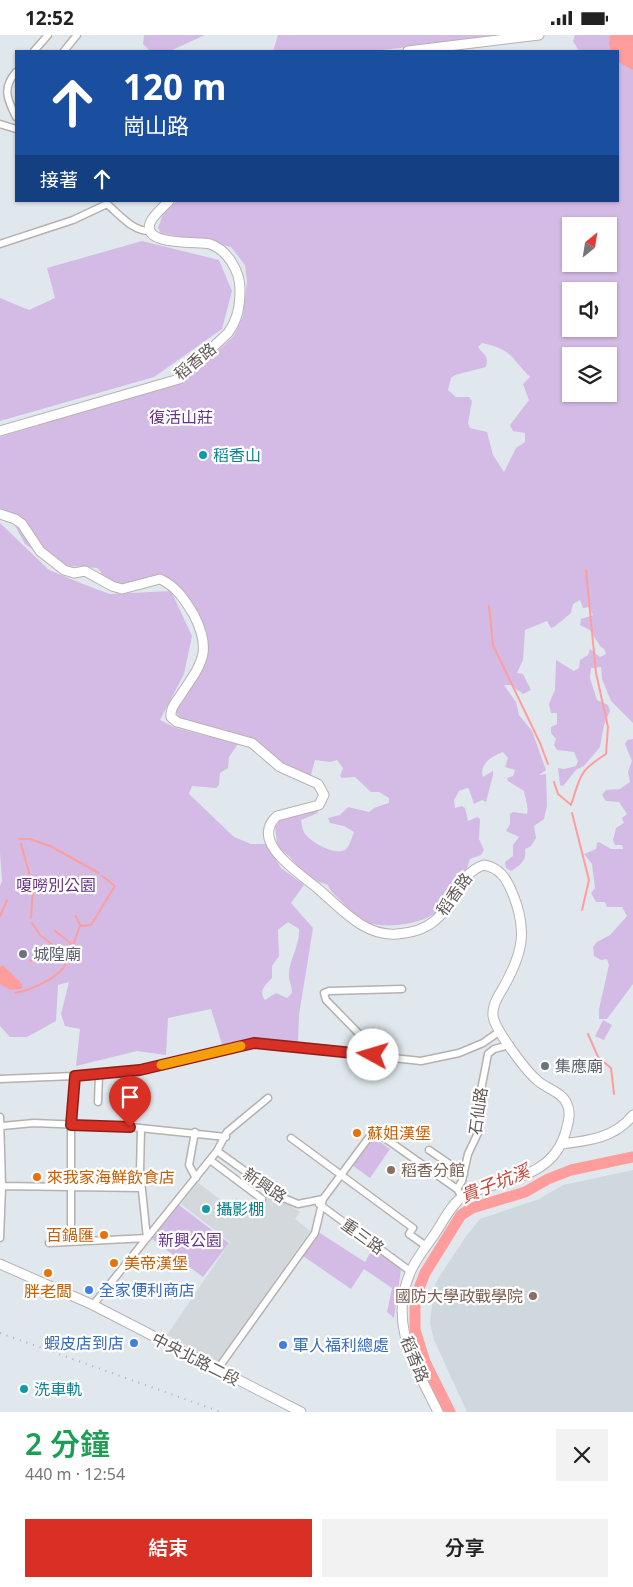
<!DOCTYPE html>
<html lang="zh-TW">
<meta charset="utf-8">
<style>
:root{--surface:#fff;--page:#f2f2f2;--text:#222;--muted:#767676;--accent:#d93025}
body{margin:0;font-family:"Noto Sans","Noto Sans TC",sans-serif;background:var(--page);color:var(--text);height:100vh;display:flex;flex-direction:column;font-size:19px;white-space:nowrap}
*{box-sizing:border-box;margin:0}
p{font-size:16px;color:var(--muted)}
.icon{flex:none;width:28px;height:28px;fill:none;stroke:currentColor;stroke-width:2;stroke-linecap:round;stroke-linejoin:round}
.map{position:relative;height:1377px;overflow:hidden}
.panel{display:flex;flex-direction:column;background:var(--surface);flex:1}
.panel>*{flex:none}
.banner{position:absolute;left:15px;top:15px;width:604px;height:152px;border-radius:0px;box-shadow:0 1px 4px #0004;background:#1a4fa0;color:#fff;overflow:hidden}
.needle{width:32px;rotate:30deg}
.buttons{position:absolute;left:562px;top:182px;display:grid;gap:10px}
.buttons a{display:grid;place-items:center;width:55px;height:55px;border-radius:0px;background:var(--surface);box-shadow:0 1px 4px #0004;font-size:25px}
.pin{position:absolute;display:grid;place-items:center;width:42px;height:42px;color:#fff;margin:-51px -21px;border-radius:50% 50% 50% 0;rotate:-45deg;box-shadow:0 0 5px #0007}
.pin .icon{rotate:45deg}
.me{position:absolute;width:55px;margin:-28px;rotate:276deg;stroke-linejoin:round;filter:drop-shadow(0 0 4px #0008)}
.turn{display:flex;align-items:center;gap:18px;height:105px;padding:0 25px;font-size:22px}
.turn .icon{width:65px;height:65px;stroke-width:2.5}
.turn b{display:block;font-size:35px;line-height:42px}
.then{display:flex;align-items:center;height:48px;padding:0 25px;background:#0003;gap:10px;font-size:19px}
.round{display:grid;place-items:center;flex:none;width:52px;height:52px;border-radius:0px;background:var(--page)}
.head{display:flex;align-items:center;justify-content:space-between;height:85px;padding:0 25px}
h1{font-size:30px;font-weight:600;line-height:38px;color:#1e9e55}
.button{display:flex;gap:10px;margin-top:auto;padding:10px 25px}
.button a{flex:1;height:58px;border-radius:0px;background:var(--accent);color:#fff;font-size:20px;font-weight:600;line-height:58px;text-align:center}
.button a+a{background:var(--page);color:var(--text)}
.status{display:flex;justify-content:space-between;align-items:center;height:35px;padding:0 25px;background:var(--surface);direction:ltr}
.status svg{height:14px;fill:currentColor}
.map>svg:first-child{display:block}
.industrial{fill:#d2d8db}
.education{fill:#cfd8dd}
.green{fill:#d3bbe6;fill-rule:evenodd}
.water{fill:#ff9d9d}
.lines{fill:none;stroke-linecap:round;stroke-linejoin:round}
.stream{stroke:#ff9d9d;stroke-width:2}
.river{stroke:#ff9d9d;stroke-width:11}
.street-casing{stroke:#b6b0ae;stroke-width:9}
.secondary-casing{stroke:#b9b1b0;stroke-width:11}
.street{stroke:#fff;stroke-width:6}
.secondary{stroke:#fff;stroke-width:9}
.rail{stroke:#b2b0b0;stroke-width:2;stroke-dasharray:1 6;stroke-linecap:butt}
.route-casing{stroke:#8d1f18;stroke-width:12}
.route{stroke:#d93025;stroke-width:9}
.slow{stroke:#f59e0b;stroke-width:9}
.culture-dot{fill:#0f9aa8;stroke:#fff;stroke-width:2}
.worship-dot{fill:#6b7280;stroke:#fff;stroke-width:2}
.food-dot{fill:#e8710a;stroke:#fff;stroke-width:2}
.education-dot{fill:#8d6e63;stroke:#fff;stroke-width:2}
.shop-dot{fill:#3f7fe0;stroke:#fff;stroke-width:2}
.labels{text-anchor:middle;stroke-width:4.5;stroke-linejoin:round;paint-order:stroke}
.street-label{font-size:16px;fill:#625a59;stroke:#fff}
.park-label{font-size:16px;fill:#663287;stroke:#fff}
.culture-label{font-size:16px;fill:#0d838f;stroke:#fff;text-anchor:start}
.worship-label{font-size:16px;fill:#5b616d;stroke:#fff;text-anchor:start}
.food-label{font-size:16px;fill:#c56008;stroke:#fff;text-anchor:start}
.education-label{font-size:16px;fill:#785e54;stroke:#fff;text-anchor:start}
.shop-label{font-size:16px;fill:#366cbe;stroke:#fff;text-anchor:start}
.water-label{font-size:18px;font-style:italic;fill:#c6473c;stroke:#fff}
</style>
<div class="status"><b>12:52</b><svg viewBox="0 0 49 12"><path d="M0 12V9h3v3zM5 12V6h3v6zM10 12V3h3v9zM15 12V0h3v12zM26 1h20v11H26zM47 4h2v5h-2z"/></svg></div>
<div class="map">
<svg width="633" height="1377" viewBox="0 0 633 1377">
<rect width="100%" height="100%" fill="#e0e8ed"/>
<path class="industrial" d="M 197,1147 L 229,1171 L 236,1163 L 254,1176 L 269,1157 L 300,1177 L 295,1184 L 310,1196 L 218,1327 L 167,1300 L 230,1207 L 181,1169 Z"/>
<path class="education" d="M 633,1135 L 633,1377 L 467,1377 L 434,1305 L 430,1288 L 434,1252 L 439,1242 L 467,1200 L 480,1184 L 539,1164 L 563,1150 Z"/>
<path class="green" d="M 144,0 L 205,0 L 170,16 L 150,16 L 143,9 Z
M 278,0 L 506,0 L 374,16 L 273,16 Z
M 575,0 L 633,0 L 633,688 L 611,666 L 602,644 L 601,632 L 591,633 L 590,643 L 597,665 L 608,670 L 610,676 L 604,690 L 600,712 L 584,731 L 576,735 L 563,751 L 560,750 L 558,733 L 564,734 L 576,731 L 578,726 L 574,717 L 557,715 L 554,710 L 556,704 L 551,698 L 551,692 L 557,689 L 557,678 L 551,678 L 549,669 L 555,655 L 556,625 L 574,636 L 579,633 L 580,625 L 588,620 L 590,614 L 600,622 L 606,619 L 604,614 L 600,611 L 590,595 L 580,590 L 581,584 L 593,580 L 589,572 L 583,573 L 580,565 L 573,569 L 571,578 L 554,592 L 551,593 L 547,586 L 525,595 L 523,625 L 517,638 L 523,639 L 531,655 L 523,659 L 511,650 L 504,650 L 516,667 L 519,680 L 532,696 L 546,735 L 539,740 L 546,739 L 547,771 L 544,784 L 534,791 L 536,803 L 531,811 L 525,814 C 527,826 520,830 511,836 L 506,833 L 505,827 L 513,821 L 513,810 L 519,802 L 506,796 L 510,789 L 510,779 L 513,777 L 527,779 C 529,771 525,764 524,756 L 508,746 L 507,743 L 513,741 L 515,735 L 505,732 L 508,723 L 503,717 C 492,721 479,729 483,742 L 493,736 L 493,740 L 486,767 L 482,765 L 474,769 L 469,754 L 467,753 L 459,756 L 454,765 L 455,773 L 462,771 L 465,773 L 468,786 L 477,782 L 480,784 L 479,804 L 484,815 L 481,820 L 470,824 L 466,836 L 453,844 C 456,886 395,897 364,887 C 353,883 350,875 342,867 C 337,861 330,857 328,850 L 306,842 L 289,821 L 280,814 L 277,809 L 275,791 L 283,783 L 317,773 L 318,778 L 301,785 C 302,789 302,794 304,797 C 308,806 335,821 345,815 C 350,811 352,802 354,797 L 344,791 L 330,788 L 328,783 L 340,780 L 348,772 L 369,777 L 374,773 L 389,768 L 389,763 L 379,757 L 371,757 L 355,742 L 342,743 L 340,741 L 343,733 L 337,725 L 331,727 L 315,725 L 311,740 C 296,738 278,728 268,718 L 181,685 L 175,675 L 190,652 L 204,597 L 196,574 L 190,570 L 171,546 L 131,553 L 101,546 L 101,537 L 97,533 L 56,530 L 25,509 L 12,485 L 0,476 L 0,402 L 184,346 L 234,301 L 243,281 L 247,246 L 245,230 L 231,212 L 161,198 L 158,193 L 163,179 L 177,166 L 618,166 L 618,16 L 579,16 L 573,6 ZM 571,191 L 609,191 L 609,229 L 571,229 ZM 571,256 L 609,256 L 609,294 L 571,294 ZM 482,308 C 512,314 511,323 530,342 L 523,349 L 529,365 L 510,390 L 513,396 L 525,398 L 525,407 L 516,413 L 504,437 L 493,420 L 487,397 L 470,393 L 468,388 L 472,366 L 469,362 L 456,362 L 448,355 L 451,343 L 455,340 L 486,332 C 489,320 484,320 478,312 ZM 571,321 L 609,321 L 609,359 L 571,359 Z
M 142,206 L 219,225 L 232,256 L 222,294 L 154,342 L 0,386 L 0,263 L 29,275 L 55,263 L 47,233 Z
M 0,488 L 49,535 L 88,551 L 110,559 L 171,556 L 192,601 L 184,639 L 160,685 L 176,693 L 238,709 L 229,722 L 228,733 L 220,738 L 219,750 L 216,753 L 192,751 L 189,759 L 234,802 L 251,809 L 266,809 L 281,833 L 304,850 L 291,868 L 313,893 L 299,980 L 298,1009 L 222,1009 L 211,974 L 168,983 L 166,1020 L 137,1016 L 76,1031 L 80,994 L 65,991 L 61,979 L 69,947 L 58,950 L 56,986 L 27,1002 L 10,1002 L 0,991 L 0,851 L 2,846 L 0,818 ZM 288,887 L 299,894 C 300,910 290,923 289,938 C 288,944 292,951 292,958 L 287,963 L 276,958 L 265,965 C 258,956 266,949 272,943 L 272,931 L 279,921 L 278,895 Z
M 633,704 L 633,949 L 607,984 L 599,984 L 599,974 L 609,930 L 607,924 L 601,925 L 594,921 L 593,912 L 597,907 L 610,900 L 627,881 L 622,872 L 607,872 L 605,867 L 596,867 L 591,858 L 595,853 L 592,829 L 584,819 L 596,814 L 597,808 L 599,807 L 611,814 L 623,814 L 622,810 L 615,810 L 613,805 L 616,793 L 624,788 L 622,783 L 627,779 L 619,767 L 606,766 L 602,760 L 606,755 L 620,754 L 630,747 L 628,737 L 632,726 L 625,709 L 627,705 Z
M 603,985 L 612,990 L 604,1005 L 595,1001 Z
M 372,1105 L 377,1105 L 390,1114 L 370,1143 L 352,1130 Z
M 179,1170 L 229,1208 L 203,1242 L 152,1204 Z
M 320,1198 L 365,1227 L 373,1213 L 401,1235 L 394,1283 L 387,1277 L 392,1253 L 364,1234 L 351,1254 L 303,1221 Z"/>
<path class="water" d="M 610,0 L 633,0 L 633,35 L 618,27 L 618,16 L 611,16 L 609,8 Z
M 3,930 L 22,949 L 22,954 L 10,955 L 0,949 L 0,932 Z"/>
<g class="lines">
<path class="stream" d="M 489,571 L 493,610 L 540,708 L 548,729
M 554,747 L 558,759 L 570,769
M 571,770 C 581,740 578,737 606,719 L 608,692 L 596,638 L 586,535
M 572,778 L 589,845 L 582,875
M 19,804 L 30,804 L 50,811 L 99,838
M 21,809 L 33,852 L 31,883
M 0,881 L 7,865
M 76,881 L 80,890
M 32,888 L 40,900 L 68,922
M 55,896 L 73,910
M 68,924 L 80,891 L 91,890 L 115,851 L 102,841
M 30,926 L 55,923
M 15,958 C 31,955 62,942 67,926
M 588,999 L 598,1022 L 611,1033 L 614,1059
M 423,1236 L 426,1237"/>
<path class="river" d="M 450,1377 L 425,1327 L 415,1295 L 415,1274 L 416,1261 L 425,1238 L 461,1180 L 472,1173 L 525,1157 L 548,1144 L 571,1135 L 633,1122"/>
<g class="street-casing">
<path id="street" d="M 34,16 L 48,0
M 64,16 L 77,0
M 16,37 C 2,53 7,64 16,82
M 0,89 L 16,94
M 0,209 L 73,185 L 107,169 C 120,180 133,197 151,196
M 373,1020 L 372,1012 L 326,965 L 324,958 L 329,956 L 402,954
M 0,1044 L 99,1040 L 140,1035 L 254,1008 L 421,1026 L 459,1018 L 483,1008 L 500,996
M 98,1067 L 99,1040
M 0,1082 L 2,1152 L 0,1203
M 2,1091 L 34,1088 L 130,1092 L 226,1102
M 195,1097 L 189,1130 L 196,1143
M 291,1103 L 413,1193 L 409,1199 L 426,1211
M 429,1115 L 464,1139
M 217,1116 L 281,1162 L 298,1169 L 323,1164 L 370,1101 L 379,1099 L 457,1154 L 462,1162
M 210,1125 L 262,1164
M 0,1151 L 141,1153
M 457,1154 L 462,1146 L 468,1119 L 478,1098 L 481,1055 L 488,1019 L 494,1014 L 510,1010
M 319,1169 L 410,1236
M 71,1207 L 71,1090 L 75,1040
M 49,1208 L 147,1203 L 140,1136 L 141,1094
M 93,1270 L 217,1116 L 227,1097 L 268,1063
M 217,1335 L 315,1198 L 323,1164"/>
</g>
<g class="secondary-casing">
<path id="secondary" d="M 408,16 L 539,0
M 0,396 L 179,344 L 228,298 C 238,284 240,271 240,254 C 240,237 228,215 210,209 C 200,206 138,212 151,186 C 155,179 163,172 169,166
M 0,479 L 15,484 L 22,489 L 40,516 L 64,535 L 74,538 L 85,536 L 112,551 L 122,554 L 160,544 C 176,551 185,565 194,580 C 213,618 201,629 180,661 C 175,668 170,674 171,682 L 177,687 L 252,708 L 280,732 L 318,749 L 324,760 L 319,770 L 277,781 C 248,807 301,839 317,853 C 340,872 364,902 397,899 C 459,895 447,842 484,830 C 500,833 506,843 512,857 C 528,895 523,918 503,953 C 498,962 492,970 493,981 C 495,995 526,1036 538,1046 C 547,1054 562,1057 567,1069 C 572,1079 567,1092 564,1102 C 548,1146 499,1143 464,1161 C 452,1167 442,1189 434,1200 C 426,1212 415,1225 410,1238 C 388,1289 416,1332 438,1377
M 561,1109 C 588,1106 615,1103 633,1080
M 0,1229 L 93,1270 L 301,1377"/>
</g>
<use href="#street" class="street"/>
<use href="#secondary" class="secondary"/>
<path class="rail" d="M 0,1298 L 221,1377"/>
</g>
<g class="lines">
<g class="route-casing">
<path id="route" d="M 130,1092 L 71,1090 L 75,1041 L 140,1035 L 254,1008 L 373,1020"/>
</g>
<use href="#route" class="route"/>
<path class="slow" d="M 161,1030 L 241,1011"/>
</g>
<g class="culture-dot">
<circle cx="203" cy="420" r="5"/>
<circle cx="206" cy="1174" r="5"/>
<circle cx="24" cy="1354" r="5"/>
</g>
<g class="worship-dot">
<circle cx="23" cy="919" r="5"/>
<circle cx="545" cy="1031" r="5"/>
</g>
<g class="food-dot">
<circle cx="357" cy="1098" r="5"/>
<circle cx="37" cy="1142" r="5"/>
<circle cx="104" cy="1200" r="5"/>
<circle cx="114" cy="1228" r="5"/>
<circle cx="48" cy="1238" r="5"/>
</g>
<g class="education-dot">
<circle cx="391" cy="1135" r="5"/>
<circle cx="533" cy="1261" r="5"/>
</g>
<g class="shop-dot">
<circle cx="89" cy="1255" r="5"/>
<circle cx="134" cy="1308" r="5"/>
<circle cx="283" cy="1310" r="5"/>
</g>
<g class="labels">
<g class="street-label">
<text transform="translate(195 326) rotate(-39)" y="6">稻香路</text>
<text transform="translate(454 859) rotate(-54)" y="6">稻香路</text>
<text transform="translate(478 1076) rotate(-82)" y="6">石仙路</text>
<text transform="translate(265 1150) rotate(34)" y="6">新興路</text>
<text transform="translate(363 1201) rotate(36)" y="6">重三路</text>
<text transform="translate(196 1324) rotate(27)" y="6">中央北路二段</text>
<text transform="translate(415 1324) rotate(68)" y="6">稻香路</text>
</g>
<g class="park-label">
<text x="181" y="388">復活山莊</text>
<text x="56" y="856">嗄嘮別公園</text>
<text x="190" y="1211">新興公園</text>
</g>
<g class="culture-label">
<text x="213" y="426">稻香山</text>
<text x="216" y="1180">攝影棚</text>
<text x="34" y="1360">洗車軌</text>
</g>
<g class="worship-label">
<text x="33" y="925">城隍廟</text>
<text x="555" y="1037">集應廟</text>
</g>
<g class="food-label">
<text x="367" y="1104">蘇姐漢堡</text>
<text x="47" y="1148">來我家海鮮飲食店</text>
<text x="94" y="1206" text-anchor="end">百鍋匯</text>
<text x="124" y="1234">美帝漢堡</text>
<text x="48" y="1262" text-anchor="middle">胖老闆</text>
</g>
<g class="education-label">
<text x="401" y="1141">稻香分館</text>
<text x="523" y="1267" text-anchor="end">國防大學政戰學院</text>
</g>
<g class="shop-label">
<text x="99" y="1261">全家便利商店</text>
<text x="124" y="1314" text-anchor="end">蝦皮店到店</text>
<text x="293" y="1316">軍人福利總處</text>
</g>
<g class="water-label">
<text transform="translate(495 1149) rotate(-22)" y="6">貴子坑溪</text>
</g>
</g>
</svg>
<div class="buttons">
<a><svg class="needle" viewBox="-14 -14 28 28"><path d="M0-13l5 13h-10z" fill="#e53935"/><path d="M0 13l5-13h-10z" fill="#767676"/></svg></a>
<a><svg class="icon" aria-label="sound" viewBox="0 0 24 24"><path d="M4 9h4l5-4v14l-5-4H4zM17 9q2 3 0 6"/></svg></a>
<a><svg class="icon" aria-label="layers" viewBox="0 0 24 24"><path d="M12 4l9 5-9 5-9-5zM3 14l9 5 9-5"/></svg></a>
</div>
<div class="pin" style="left:130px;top:1092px;background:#d93025"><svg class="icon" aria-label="arrive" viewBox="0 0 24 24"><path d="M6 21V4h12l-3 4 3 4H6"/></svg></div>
<svg class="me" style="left:373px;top:1020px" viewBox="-20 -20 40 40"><circle r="19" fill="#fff"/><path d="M0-13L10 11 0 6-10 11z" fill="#d93025"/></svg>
<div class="banner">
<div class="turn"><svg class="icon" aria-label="ahead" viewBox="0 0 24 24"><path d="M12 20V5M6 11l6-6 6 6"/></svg><div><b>120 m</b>崗山路</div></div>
<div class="then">接著<svg class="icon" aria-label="ahead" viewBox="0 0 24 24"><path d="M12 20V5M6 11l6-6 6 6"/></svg></div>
</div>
</div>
<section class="panel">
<div class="head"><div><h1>2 分鐘</h1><p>440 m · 12:54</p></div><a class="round"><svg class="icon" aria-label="close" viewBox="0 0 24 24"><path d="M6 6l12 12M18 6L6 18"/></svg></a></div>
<div class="button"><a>結束</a><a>分享</a></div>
</section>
